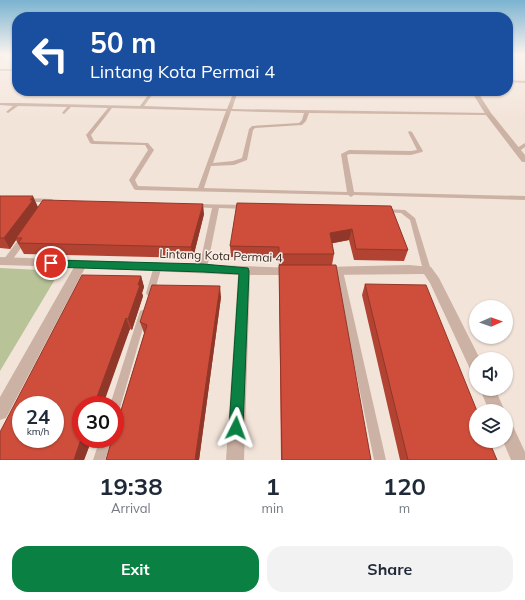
<!DOCTYPE html>
<style>
:root{--surface:#fff;--page:#f2f2f3;--text:#1f2937;--muted:#747a83;--accent:#0b8043}
body{margin:0;font-family:Mulish,sans-serif;background:var(--page);color:var(--text);height:100vh;display:flex;flex-direction:column;font-size:15px;white-space:nowrap}
*{box-sizing:border-box;margin:0}
p{font-size:13px;color:var(--muted)}
.icon{flex:none;width:22px;height:22px;fill:none;stroke:currentColor;stroke-width:2;stroke-linecap:round;stroke-linejoin:round}
.map{position:relative;height:460px;overflow:hidden}
.details{display:flex;flex-direction:column;background:var(--surface);flex:1}
.details>*{flex:none}
.hud{position:absolute;left:12px;top:12px;width:501px;height:84px;border-radius:16px;box-shadow:0 1px 3px #0004;background:#1a4fa0;color:#fff;overflow:hidden}
.needle{width:26px;rotate:88deg}
.buttons{position:absolute;left:469px;top:300px;display:grid;gap:8px}
.buttons a{display:grid;place-items:center;width:44px;height:44px;border-radius:50%;background:var(--surface);box-shadow:0 1px 3px #0004;font-size:20px}
.speed{position:absolute;left:12px;top:396px;display:flex;gap:8px;font-size:20px;font-weight:700;text-align:center}
.speed>*{display:grid;place-content:center;width:52px;height:52px;border-radius:50%;background:var(--surface);box-shadow:0 1px 3px #0004;line-height:1}
.speed small{font-size:10px;font-weight:400}
.speed .limit{border:6px solid #d22;background:#fff;color:#111}
.pin{position:absolute;display:grid;place-items:center;width:34px;height:34px;color:#fff;margin:-17px;border:2px solid #fff;border-radius:50%;box-shadow:0 1px 4px #0007}
.me{position:absolute;width:44px;margin:-22px;rotate:3deg;stroke-linejoin:round;filter:drop-shadow(0 0 3px #0008)}
.turn{display:flex;align-items:center;gap:14px;height:84px;padding:0 12px;font-size:18px}
.turn .icon{width:52px;height:52px;stroke-width:2.5}
.turn b{display:block;font-size:28px;line-height:34px}
.eta{display:flex;justify-content:space-evenly;align-items:center;height:68px;text-align:center}
.eta b{font-size:24px;font-weight:700;line-height:28px}
.cta{display:flex;gap:8px;margin-top:auto;padding:8px 12px}
.cta a{flex:1;height:46px;border-radius:16px;background:var(--accent);color:#fff;font-size:16px;font-weight:700;line-height:46px;text-align:center}
.cta a+a{background:var(--page);color:var(--text)}
.map>svg:first-child{display:block}
.green{fill:#b9c398}
.lines{fill:none;stroke-linecap:round;stroke-linejoin:round}
.service{fill:#ccb2a4;fill-rule:evenodd}
.minor{fill:#ccb2a4;fill-rule:evenodd}
.wall{fill:#b24333}
.shaded-wall{fill:#913729}
.building{fill:#cf4e3b;stroke:#913729;fill-rule:evenodd}
.route{fill:#0b8043;stroke:#07532c}
.labels{text-anchor:middle;stroke-width:3;stroke-linejoin:round;paint-order:stroke}
.street-label{font-size:12px;fill:#372926;stroke:#faeee5}
</style>
<div class="map">
<svg width="525" height="460" viewBox="0 0 525 460">
<rect width="100%" height="100%" fill="#f3e4d9"/>
<path class="green" d="M 0,268 L 60,271 L 0,371 Z"/>
<g class="lines">
<path class="service" d="M 5,54 L 9,54 L 0,58 L 0,56 Z
M 0,69 L 17,69 L 17,71 L 0,71 Z
M 508,80 L 525,81 L 525,83 L 508,82 Z
M 151,91 L 155,91 L 144,106 L 227,109 L 234,91 L 238,91 L 232,109 L 488,113 L 490,114 L 488,115 L 309,113 L 306,121 L 302,125 L 255,128 L 253,130 L 247,160 L 234,165 L 211,166 L 204,188 L 347,192 L 341,154 L 349,150 L 411,151 L 417,150 L 408,132 L 410,131 L 412,132 L 423,151 L 422,152 L 411,155 L 350,154 L 347,155 L 354,192 L 525,196 L 525,200 L 354,195 L 351,197 L 348,195 L 136,190 L 134,189 L 129,180 L 148,150 L 145,145 L 92,144 L 90,143 L 86,135 L 108,108 L 71,107 L 64,114 L 62,113 L 67,107 L 18,106 L 8,113 L 6,112 L 13,106 L 0,105 L 0,103 L 18,103 L 140,106 ZM 112,108 L 226,111 L 198,188 L 138,186 L 135,180 L 154,150 L 148,143 L 94,141 L 91,135 ZM 231,111 L 304,113 L 302,120 L 299,123 L 252,126 L 249,129 L 242,158 L 233,161 L 213,163 Z
M 525,143 L 525,147 L 518,152 L 514,152 L 514,150 Z
M 26,198 L 52,199 L 55,201 L 52,203 L 24,201 L 23,200 L 24,199 Z
M 194,204 L 246,205 L 249,207 L 246,209 L 219,208 L 207,268 L 206,270 L 200,270 L 199,268 L 212,208 L 192,207 L 191,206 Z
M 384,209 L 405,210 L 415,218 L 431,270 L 430,272 L 424,272 L 423,270 L 410,220 L 401,213 L 382,212 L 381,211 Z
M 22,235 L 28,235 L 29,237 L 10,263 L 4,263 L 3,261 L 4,259 Z
M 158,263 L 161,264 L 162,266 L 154,293 L 153,295 L 150,296 L 147,295 L 146,293 L 154,266 L 155,264 Z
M 339,268 L 342,269 L 343,271 L 386,460 L 374,460 L 335,271 L 336,269 Z
M 143,310 L 146,311 L 147,314 L 120,408 L 119,412 L 115,413 L 115,405 L 110,405 L 139,314 L 140,311 Z
M 100,439 L 112,439 L 105,460 L 93,460 Z"/>
<path class="minor" d="M 471,91 L 477,91 L 491,113 L 525,155 L 525,162 L 522,162 L 486,115 Z
M 0,257 L 295,268 L 297,271 L 295,274 L 291,275 L 250,275 L 244,460 L 226,460 L 238,275 L 85,268 L 6,418 L 0,420 L 0,397 L 74,267 L 0,265 Z
M 409,265 L 431,267 L 439,278 L 480,359 L 476,359 L 476,373 L 471,371 L 430,283 L 424,274 L 323,275 L 319,274 L 317,271 L 319,268 L 323,267 Z
M 480,389 L 495,389 L 505,411 L 489,411 Z
M 506,422 L 512,424 L 525,452 L 525,460 L 511,460 L 503,441 L 506,441 Z"/>
</g>
<path class="wall" d="M 0,196 L 38,207 L 204,214 L 193,258 L 24,254 L 16,240 L 10,249 L 0,248 Z
M 391,206 L 408,250 L 404,261 L 354,260 L 349,240 L 332,243 L 334,254 L 332,265 L 371,460 L 281,460 L 279,276 L 279,265 L 278,258 L 231,257 L 230,246 Z
M 141,276 L 144,287 L 142,293 L 143,296 L 132,330 L 130,329 L 81,439 L 92,439 L 84,460 L 0,460 Z
M 365,284 L 497,460 L 400,460 L 362,295 Z
M 221,297 L 199,460 L 106,460 L 144,334 L 144,333 L 140,322 Z"/>
<path class="shaded-wall" d="M 33,196 L 38,207 L 16,238 L 16,240 L 10,249 L 4,238 Z
M 203,204 L 204,214 L 193,258 L 191,247 Z
M 352,229 L 349,240 L 329,244 L 330,233 Z
M 141,276 L 144,287 L 142,293 L 143,296 L 132,330 L 128,319 L 138,285 Z
M 220,286 L 221,297 L 199,460 L 195,460 Z
M 126,318 L 130,329 L 103,405 L 94,405 Z
M 81,439 L 92,439 L 84,460 L 74,460 Z"/>
<path class="building" d="M 0,196 L 33,196 L 30,200 L 33,200 L 4,238 L 0,238 Z
M 43,200 L 203,204 L 191,247 L 18,243 L 22,238 L 16,238 Z
M 237,203 L 391,206 L 408,250 L 356,249 L 352,229 L 330,233 L 334,254 L 279,254 L 279,247 L 230,246 Z
M 279,265 L 336,265 L 371,460 L 282,460 Z
M 82,275 L 141,276 L 138,285 L 140,285 L 128,319 L 126,318 L 94,405 L 81,405 L 81,439 L 74,460 L 0,460 L 0,432 ZM 21,405 L 55,405 L 55,439 L 21,439 Z
M 365,284 L 426,285 L 477,411 L 476,411 L 476,441 L 489,441 L 497,460 L 408,460 Z
M 152,285 L 220,286 L 195,460 L 106,460 L 112,439 L 115,439 L 115,430 L 147,325 L 140,322 Z"/>
<linearGradient id="sky" x2="0" y2="1"><stop stop-color="#7ab3d1"/><stop offset="0.46" stop-color="#faf3ee"/><stop offset="1" stop-color="#faf3ee" stop-opacity="0"/></linearGradient>
<rect width="525" height="118" fill="url(#sky)"/>
<path class="route" d="M 51,260 L 203,264 L 248,268 L 249,271 L 243,428 L 241,434 L 236,436 L 231,434 L 229,428 L 239,274 L 203,272 L 51,267 L 48,266 L 46,263 L 48,261 Z"/>
<g class="labels">
<g class="street-label">
<text transform="translate(221 256) rotate(2)" y="4">Lintang Kota Permai 4</text>
</g>
</g>
</svg>
<div class="buttons">
<a><svg class="needle" viewBox="-14 -14 28 28"><path d="M0-13l5 13h-10z" fill="#e53935"/><path d="M0 13l5-13h-10z" fill="#747a83"/></svg></a>
<a><svg class="icon" aria-label="sound" viewBox="0 0 24 24"><path d="M4 9h4l5-4v14l-5-4H4zM17 9q2 3 0 6"/></svg></a>
<a><svg class="icon" aria-label="layers" viewBox="0 0 24 24"><path d="M12 4l9 5-9 5-9-5zM3 14l9 5 9-5"/></svg></a>
</div>
<div class="speed"><div>24<small>km/h</small></div><div class="limit">30</div></div>
<div class="pin" style="left:51px;top:263px;background:#d93025"><svg class="icon" aria-label="arrive" viewBox="0 0 24 24"><path d="M6 21V4h12l-3 4 3 4H6"/></svg></div>
<svg class="me" style="left:236px;top:428px" viewBox="-20 -20 40 40"><path d="M0-17L14 15 0 8-14 15z" fill="#0b8043" stroke="#fff" stroke-width="4"/></svg>
<div class="hud">
<div class="turn"><svg class="icon" aria-label="left" viewBox="0 0 24 24"><path d="M17 20v-9H6M10 6l-5 5 5 5"/></svg><div><b>50 m</b>Lintang Kota Permai 4</div></div>
</div>
</div>
<section class="details">
<div class="eta">
<div><b>19:38</b><p>Arrival</p></div>
<div><b>1</b><p>min</p></div>
<div><b>120</b><p>m</p></div>
</div>
<div class="cta"><a>Exit</a><a>Share</a></div>
</section>
